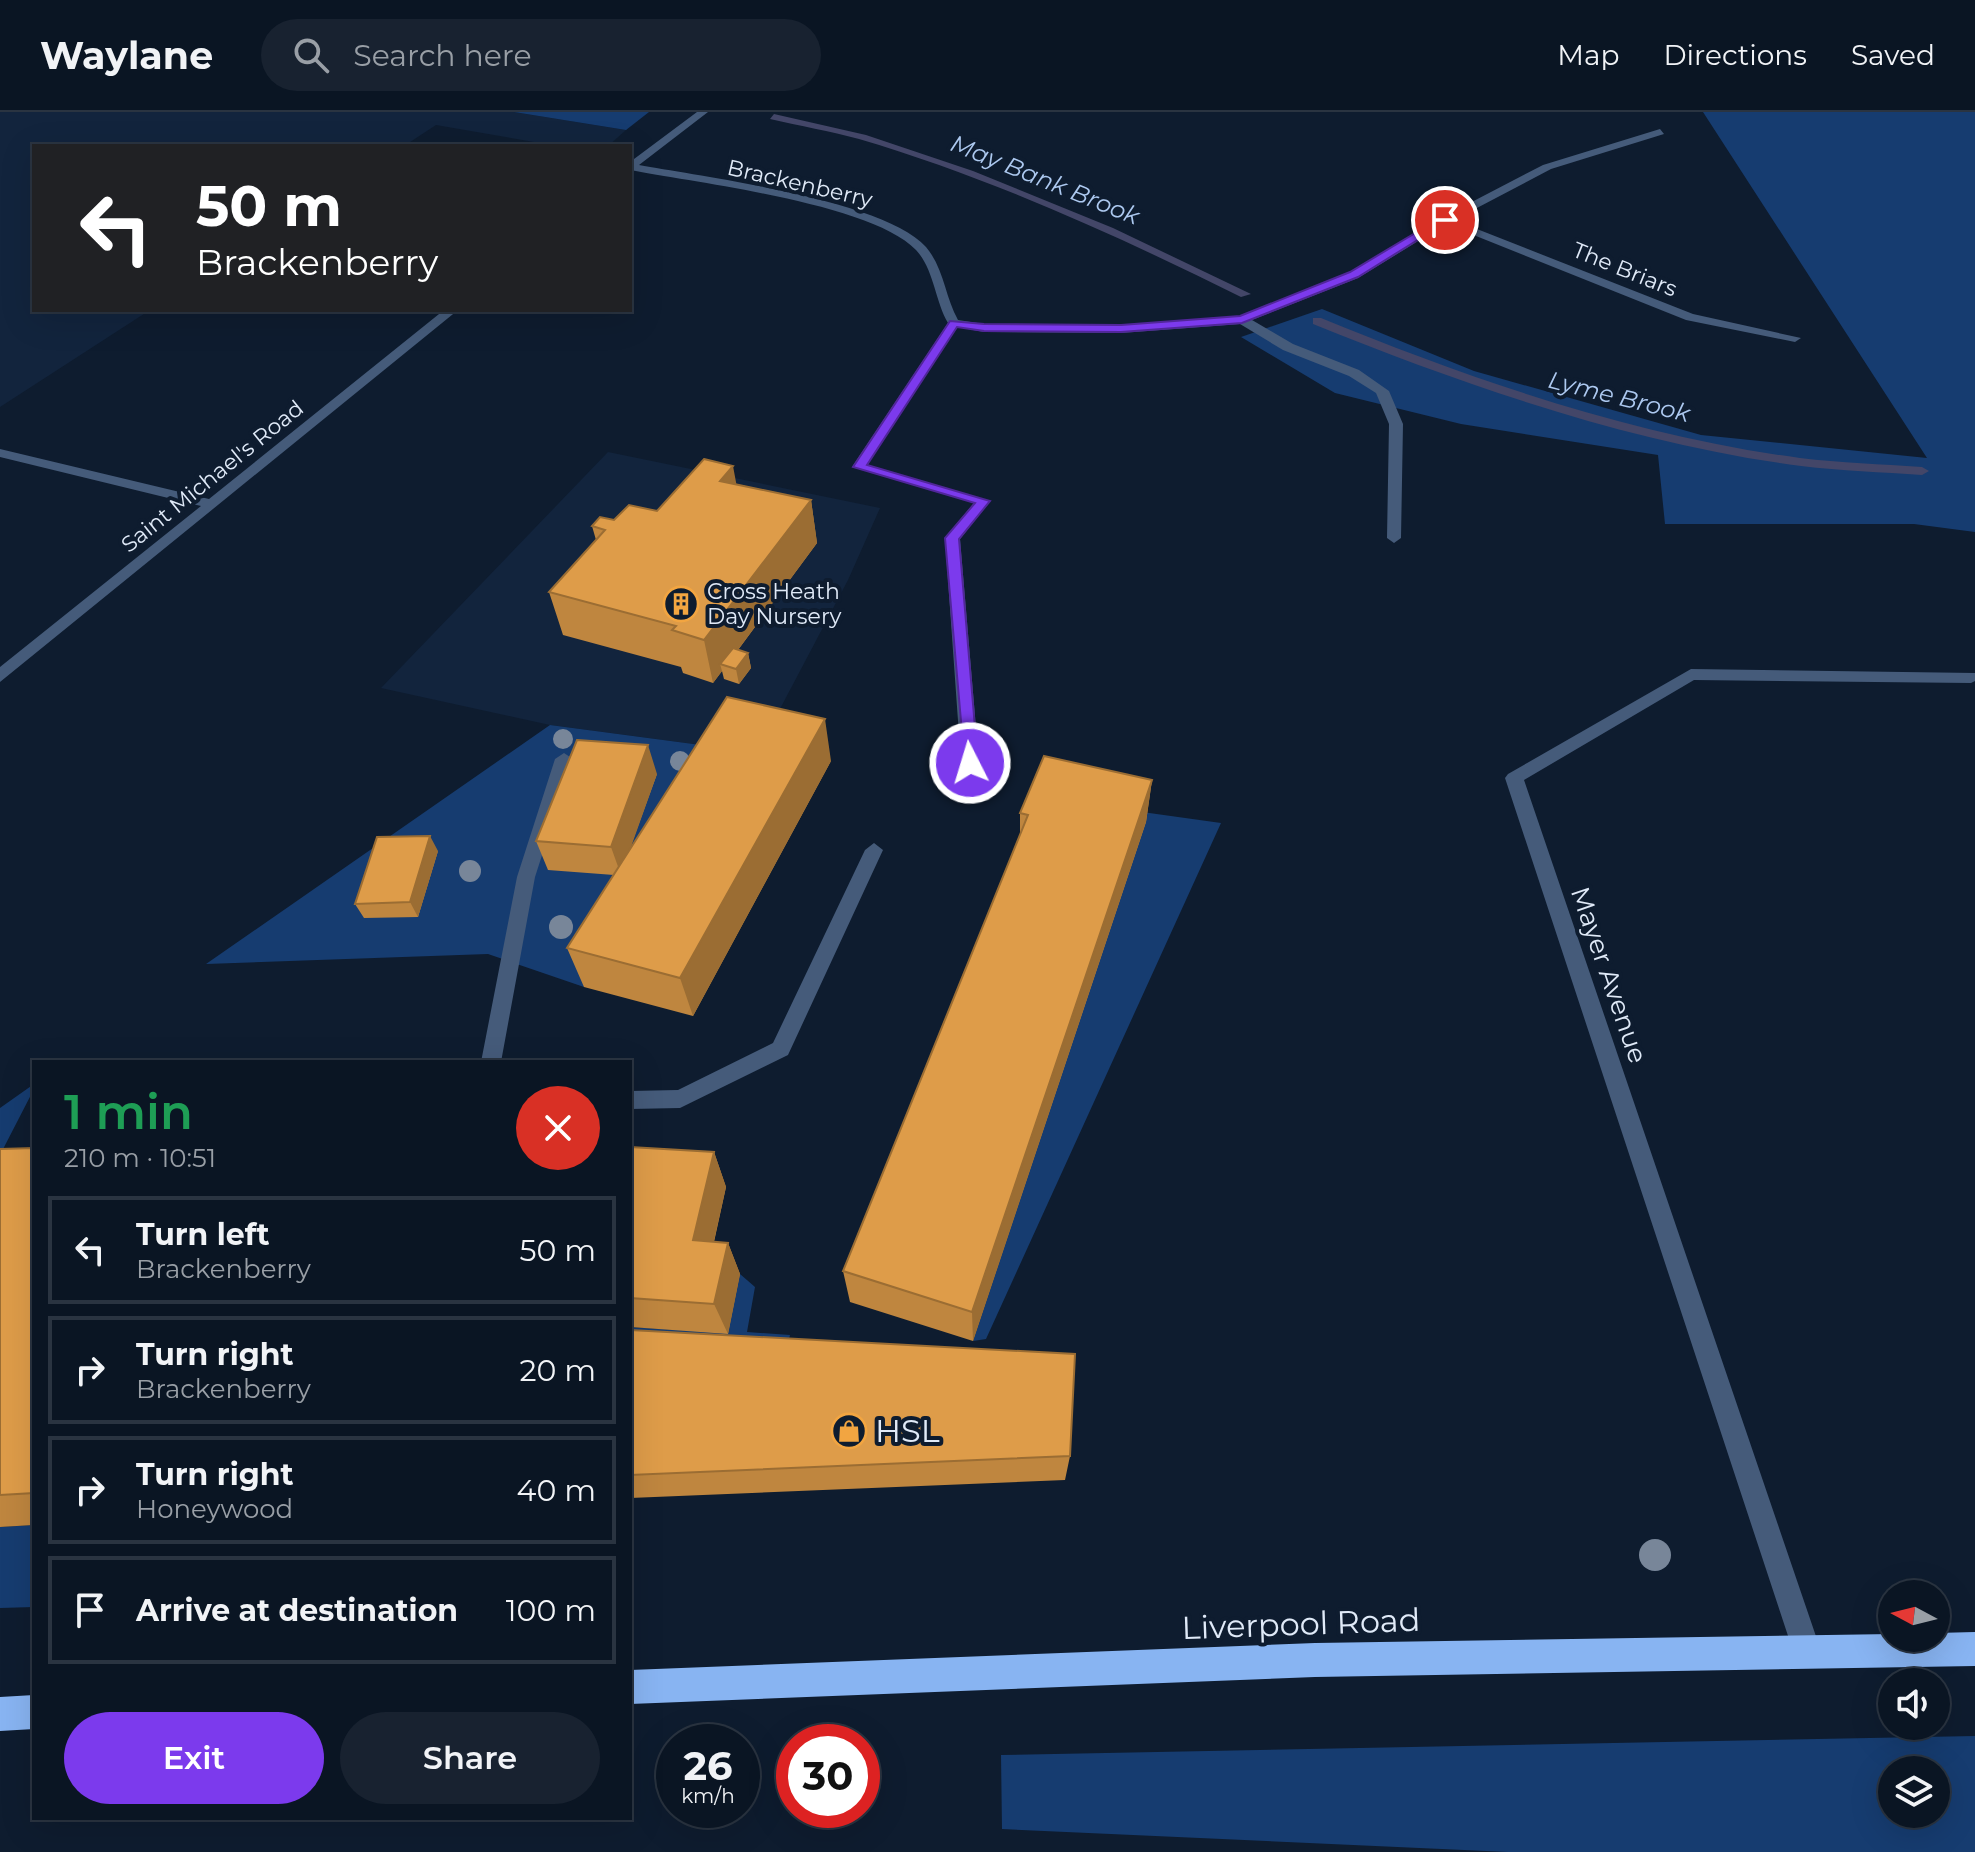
<!DOCTYPE html>
<meta charset="utf-8">
<style>
:root{--surface:#0a1523;--page:#182230;--text:#f1f3f6;--muted:#999fa6;--line:#2a3441;--accent:#7c3aed}
body{margin:0;font-family:Montserrat,sans-serif;background:var(--page);color:var(--text);height:100vh;display:flex;flex-direction:column;font-size:30px;white-space:nowrap}
*{box-sizing:border-box;margin:0}
p{font-size:26px;color:var(--muted)}
.icon{flex:none;width:44px;height:44px;fill:none;stroke:currentColor;stroke-width:2;stroke-linecap:round;stroke-linejoin:round}
.map{position:relative;flex:1;overflow:hidden}
.sheet{position:absolute;left:32px;top:948px;width:600px;height:760px;display:flex;flex-direction:column;background:var(--surface);border-radius:0px;box-shadow:0 8px 32px #0002,0 0 0 2px var(--line)}
.sheet>*{flex:none}
.guide{position:absolute;left:32px;top:32px;width:600px;height:168px;border-radius:0px;box-shadow:0 8px 32px #0002,0 0 0 2px var(--line);background:#202124;color:#fff;overflow:hidden}
.needle{width:52px;rotate:277deg}
.buttons{position:absolute;left:1878px;top:1468px;display:grid;gap:16px}
.buttons a{display:grid;place-items:center;width:72px;height:72px;border-radius:50%;background:var(--surface);box-shadow:0 8px 32px #0002,0 0 0 2px var(--line);font-size:40px}
.speed{position:absolute;left:656px;top:1612px;display:flex;gap:16px;font-size:40px;font-weight:700;text-align:center}
.speed>*{display:grid;place-content:center;width:104px;height:104px;border-radius:50%;background:var(--surface);box-shadow:0 8px 32px #0002,0 0 0 2px var(--line);line-height:1}
.speed small{font-size:20px;font-weight:400}
.speed .limit{border:12px solid #d22;background:#fff;color:#111}
.pin{position:absolute;display:grid;place-items:center;width:68px;height:68px;color:#fff;margin:-34px;border:4px solid #fff;border-radius:50%;box-shadow:0 2px 8px #0007}
.me{position:absolute;width:88px;margin:-44px;rotate:355deg;stroke-linejoin:round;filter:drop-shadow(0 0 6px #0008)}
.turn{display:flex;align-items:center;gap:28px;height:168px;padding:0 32px;font-size:36px}
.turn .icon{width:104px;height:104px;stroke-width:2.5}
.turn b{display:block;font-size:56px;line-height:68px}
.round{display:grid;place-items:center;flex:none;width:84px;height:84px;border-radius:42px;background:var(--page)}
.headline{display:flex;align-items:center;justify-content:space-between;height:136px;padding:0 32px}
h1{font-size:48px;font-weight:600;line-height:60px;color:#1e9e55}
.action{display:flex;gap:16px;margin-top:auto;padding:16px 32px}
.action a{flex:1;height:92px;border-radius:48px;background:var(--accent);color:#fff;font-size:32px;font-weight:600;line-height:92px;text-align:center}
.action a+a{background:var(--page);color:var(--text)}
ul{padding:0;list-style:none}
li{display:flex;align-items:center;gap:24px;height:108px;margin:0 16px 12px;padding:0 16px;border:4px solid var(--line);border-radius:0px}
li div{flex:1}
li b{display:block;font-size:30px}
li em{font-style:normal}
header{display:flex;align-items:center;gap:48px;box-sizing:border-box;height:112px;padding:0 40px;background:var(--surface);border-bottom:2px solid var(--line)}
header strong{font-size:38px}
nav{display:flex;gap:44px;margin-inline-start:auto;font-size:28px}
.search{width:560px;height:72px;background:var(--page);display:flex;align-items:center;gap:20px;box-sizing:border-box;padding:0 28px;border-radius:44px;color:var(--muted);font-size:30px}
.map>svg:first-child{display:block}
.built{fill:#12243d}
.green{fill:#163c70;fill-rule:evenodd}
.lines{fill:none;stroke-linecap:round;stroke-linejoin:round}
.stream{fill:#434668;fill-rule:evenodd}
.minor{fill:#455b7a;fill-rule:evenodd}
.highway{fill:#88b4f2;fill-rule:evenodd}
.tree{fill:#788699}
.wall{fill:#bf863f}
.shaded-wall{fill:#9b6d33}
.building{fill:#de9c49;stroke:#9b6d33;stroke-width:2}
.route{fill:#7c3aed;stroke:#51269a;stroke-width:2}
.labels{text-anchor:middle;stroke-width:8;stroke-linejoin:round;paint-order:stroke}
.far-street-label{font-size:22px;fill:#e0eaf8;stroke:#0e1c2f}
.far-poi-label{font-size:22px;fill:#e0eaf8;stroke:#0e1c2f;text-anchor:start}
.far-water-label{font-size:24px;font-style:italic;fill:#adc9f0;stroke:#0e1c2f}
.street-label{font-size:26px;fill:#e0eaf8;stroke:#0e1c2f}
.near-poi-label{font-size:32px;fill:#e0eaf8;stroke:#0e1c2f;text-anchor:start}
.near-street-label{font-size:32px;fill:#e0eaf8;stroke:#0e1c2f}
</style>
<header>
<strong>Waylane</strong>
<div class="search"><svg class="icon" aria-label="search" viewBox="0 0 24 24"><circle cx="10" cy="10" r="6"/><path d="M15 15l6 6"/></svg>Search here</div>
<nav><a>Map</a><a>Directions</a><a>Saved</a></nav>
</header>
<div class="map">
<svg width="1975" height="1740" viewBox="0 0 1975 1740">
<rect width="100%" height="100%" fill="#0e1c2f"/>
<path class="built" d="M 0,0 L 514,0 L 626,18 L 608,34 L 557,34 L 436,13 L 404,34 L 34,34 L 34,198 L 150,198 L 0,295 Z
M 608,340 L 880,396 L 848,468 L 761,633 L 731,637 L 550,613 L 381,576 Z"/>
<path class="green" d="M 514,0 L 649,0 L 626,18 Z
M 1703,0 L 1975,0 L 1975,420 L 1914,412 L 1665,412 L 1658,343 L 1461,312 L 1335,281 L 1241,225 L 1322,197 L 1474,259 L 1701,323 L 1927,346 Z
M 550,613 L 731,637 L 584,875 L 488,842 L 206,852 Z
M 1042,686 L 1221,711 L 986,1227 L 973,1229 L 1145,710 Z
M 34,972 L 34,977 L 0,1043 L 0,996 Z
M 740,1162 L 755,1175 L 747,1220 L 790,1223 L 786,1240 L 630,1230 L 630,1215 L 728,1221 Z
M 34,1413 L 34,1495 L 0,1496 L 0,1415 Z
M 1975,1624 L 1975,1740 L 1508,1740 L 1002,1717 L 1001,1643 ZM 1892,1658 L 1936,1658 L 1936,1702 L 1892,1702 Z"/>
<g class="lines">
<path class="stream" d="M 774,2 L 866,23 L 973,59 L 1113,116 L 1251,182 L 1241,185 C 1118,124 991,66 859,27 C 830,19 800,14 770,7 Z
M 1313,206 L 1321,206 C 1475,269 1635,324 1800,346 C 1841,351 1881,352 1922,355 L 1929,359 L 1922,363 C 1882,360 1841,359 1801,354 C 1633,332 1469,275 1313,212 Z"/>
<path class="minor" d="M 697,0 L 708,0 L 639,53 C 704,65 885,88 926,135 C 944,156 945,185 958,208 L 984,212 L 1121,213 L 1240,204 L 1350,160 L 1441,106 L 1543,53 L 1660,17 L 1664,22 L 1551,57 L 1454,108 L 1693,202 L 1801,226 L 1795,230 L 1686,208 L 1446,112 L 1358,166 L 1252,208 L 1293,232 L 1359,258 L 1389,279 L 1403,312 L 1401,426 L 1394,431 L 1387,426 L 1389,312 L 1376,281 L 1349,264 L 1283,238 L 1240,212 L 1121,221 L 984,220 L 957,215 L 867,353 L 990,389 L 960,427 L 979,651 L 970,657 L 961,651 L 945,426 L 974,391 L 852,355 L 948,211 C 935,189 934,157 916,138 C 871,91 697,71 630,58 L 630,50 Z
M 444,198 L 458,198 L 0,570 L 0,555 L 201,394 L 0,345 L 0,337 L 209,387 Z
M 1691,557 L 1975,561 L 1975,569 L 1971,571 L 1694,568 L 1524,668 L 1821,1539 L 1817,1549 L 1807,1553 L 1797,1549 L 1793,1539 L 1505,666 L 1508,662 Z
M 564,641 L 573,647 L 535,765 L 501,950 L 481,950 L 517,765 L 555,647 Z
M 874,731 L 883,738 L 788,943 L 680,996 L 630,997 L 630,979 L 678,978 L 773,931 L 865,738 Z"/>
<path class="highway" d="M 1975,1520 L 1975,1554 L 1315,1565 L 630,1592 L 630,1558 L 1315,1531 L 1892,1522 L 1892,1526 L 1936,1526 L 1936,1521 Z
M 34,1583 L 34,1617 L 0,1619 L 0,1585 Z"/>
</g>
<g class="tree">
<circle cx="563" cy="627" r="10"/>
<circle cx="680" cy="649" r="10"/>
<circle cx="470" cy="759" r="11"/>
<circle cx="561" cy="815" r="12"/>
<circle cx="1655" cy="1443" r="16"/>
</g>
<path class="wall" d="M 736,372 L 811,388 L 817,431 L 738,538 L 748,541 L 751,556 L 739,572 L 724,567 L 722,559 L 713,571 L 683,561 L 681,555 L 563,523 L 549,480 L 596,428 L 592,414 L 657,399 Z
M 831,649 L 693,904 L 584,875 L 567,836 L 614,763 L 548,758 L 536,729 L 657,662 L 630,736 Z
M 1152,668 L 1146,710 L 973,1229 L 850,1190 L 843,1159 L 1020,725 L 1020,701 Z
M 438,739 L 418,805 L 364,806 L 355,792 Z
M 630,1035 L 714,1040 L 726,1075 L 714,1130 L 728,1131 L 740,1162 L 728,1222 L 630,1215 Z
M 34,1036 L 34,1413 L 0,1415 L 0,1037 Z
M 630,1218 L 1070,1344 L 1065,1368 L 630,1386 Z"/>
<path class="shaded-wall" d="M 733,354 L 741,397 L 720,369 Z
M 811,388 L 817,431 L 726,554 L 720,552 L 722,559 L 713,571 L 704,528 Z
M 748,541 L 751,556 L 739,572 L 736,557 Z
M 825,607 L 831,649 L 693,904 L 680,866 Z
M 648,633 L 657,662 L 621,763 L 611,735 Z
M 1152,668 L 1146,710 L 973,1229 L 972,1200 Z
M 430,724 L 438,739 L 418,805 L 410,790 Z
M 714,1040 L 726,1075 L 707,1160 L 693,1128 Z
M 728,1131 L 740,1162 L 728,1222 L 714,1192 Z"/>
<path class="building" d="M 704,347 L 733,354 L 720,369 L 811,388 L 704,528 L 672,518 L 676,514 L 549,480 L 605,418 L 592,414 L 600,405 L 614,408 L 629,393 L 657,399 Z
M 733,536 L 748,541 L 736,557 L 720,552 Z
M 727,585 L 825,607 L 680,866 L 567,836 Z
M 577,628 L 648,633 L 611,735 L 536,729 Z
M 1044,644 L 1152,668 L 972,1200 L 843,1159 L 1028,703 L 1020,701 Z
M 430,724 L 410,790 L 355,792 L 377,725 Z
M 630,1035 L 714,1040 L 693,1128 L 728,1131 L 714,1192 L 630,1186 Z
M 34,1036 L 34,1381 L 0,1383 L 0,1037 Z
M 630,1218 L 1075,1242 L 1070,1344 L 630,1363 Z"/>
<path class="route" d="M 1442,105 L 1450,108 L 1358,165 L 1242,211 L 1121,220 L 984,219 L 957,215 L 867,353 L 990,389 L 959,427 L 978,651 L 976,655 L 965,655 L 945,426 L 975,391 L 853,355 L 950,209 L 984,212 L 1121,213 L 1240,204 L 1350,160 Z"/>
<defs>
<g id="building-ring" transform="scale(1.8)"><circle r="9.5" fill="#0e1c2f" stroke="#f2a541" stroke-width="1.5"/><path d="M-4-6H4V6H1V3H-1V6H-4ZM-2.5-4.3h1.7v1.8h-1.7ZM.8-4.3h1.7v1.8H.8ZM-2.5-1h1.7V.8h-1.7ZM.8-1h1.7V.8H.8Z" fill="#f2a541"/></g>
<g id="shop-ring" transform="scale(1.8)"><circle r="9.5" fill="#0e1c2f" stroke="#f2a541" stroke-width="1.5"/><path d="M-5-2.5h2.3a2.7 3.5 0 0 1 5.4 0H5L5.5 6h-11ZM-1.5-2.5h3a1.5 2.3 0 0 0-3 0Z" fill="#f2a541"/></g>
</defs>
<g fill-rule="evenodd">
<use href="#building-ring" x="681" y="492"/>
<use href="#shop-ring" x="849" y="1319"/>
</g>
<g class="labels">
<g class="far-street-label">
<text transform="translate(800 71) rotate(13)" y="8">Brackenberry</text>
<text transform="translate(1625 157) rotate(22)" y="8">The Briars</text>
<text transform="translate(212 364) rotate(-39)" y="8">Saint Michael's Road</text>
</g>
<g class="far-poi-label">
<text x="707" y="487">Cross Heath<tspan x="707" dy="25">Day Nursery</tspan></text>
</g>
<g class="far-water-label">
<text transform="translate(1045 68) rotate(22)" y="8">May Bank Brook</text>
<text transform="translate(1619 285) rotate(14)" y="8">Lyme Brook</text>
</g>
<g class="street-label">
<text transform="translate(1609 863) rotate(71)" y="9">Mayer Avenue</text>
</g>
<g class="near-poi-label">
<text x="875" y="1330">HSL</text>
</g>
<g class="near-street-label">
<text transform="translate(1301 1512) rotate(-2)" y="11">Liverpool Road</text>
</g>
</g>
</svg>
<div class="buttons">
<a><svg class="needle" viewBox="-14 -14 28 28"><path d="M0-13l5 13h-10z" fill="#e53935"/><path d="M0 13l5-13h-10z" fill="#999fa6"/></svg></a>
<a><svg class="icon" aria-label="sound" viewBox="0 0 24 24"><path d="M4 9h4l5-4v14l-5-4H4zM17 9q2 3 0 6"/></svg></a>
<a><svg class="icon" aria-label="layers" viewBox="0 0 24 24"><path d="M12 4l9 5-9 5-9-5zM3 14l9 5 9-5"/></svg></a>
</div>
<div class="speed"><div>26<small>km/h</small></div><div class="limit">30</div></div>
<div class="pin" style="left:1445px;top:108px;background:#d93025"><svg class="icon" aria-label="arrive" viewBox="0 0 24 24"><path d="M6 21V4h12l-3 4 3 4H6"/></svg></div>
<svg class="me" style="left:970px;top:651px" viewBox="-20 -20 40 40"><circle r="17" fill="#7c3aed" stroke="#fff" stroke-width="3"/><path d="M0-11L8 9 0 5-8 9z" fill="#fff"/></svg>
<div class="guide">
<div class="turn"><svg class="icon" aria-label="left" viewBox="0 0 24 24"><path d="M17 20v-9H6M10 6l-5 5 5 5"/></svg><div><b>50 m</b>Brackenberry</div></div>
</div>
<section class="sheet">
<div class="headline"><div><h1>1 min</h1><p>210 m · 10:51</p></div><a class="round" style="background:#d93025;color:#fff"><svg class="icon" aria-label="close" viewBox="0 0 24 24"><path d="M6 6l12 12M18 6L6 18"/></svg></a></div>
<ul>
<li><svg class="icon" aria-label="left" viewBox="0 0 24 24"><path d="M17 20v-9H6M10 6l-5 5 5 5"/></svg><div><b>Turn left</b><p>Brackenberry</p></div><em>50 m</em></li>
<li><svg class="icon" aria-label="right" viewBox="0 0 24 24"><path d="M7 20v-9h11M14 6l5 5-5 5"/></svg><div><b>Turn right</b><p>Brackenberry</p></div><em>20 m</em></li>
<li><svg class="icon" aria-label="right" viewBox="0 0 24 24"><path d="M7 20v-9h11M14 6l5 5-5 5"/></svg><div><b>Turn right</b><p>Honeywood</p></div><em>40 m</em></li>
<li><svg class="icon" aria-label="arrive" viewBox="0 0 24 24"><path d="M6 21V4h12l-3 4 3 4H6"/></svg><div><b>Arrive at destination</b></div><em>100 m</em></li>
</ul>
<div class="action"><a>Exit</a><a>Share</a></div>
</section>
</div>
